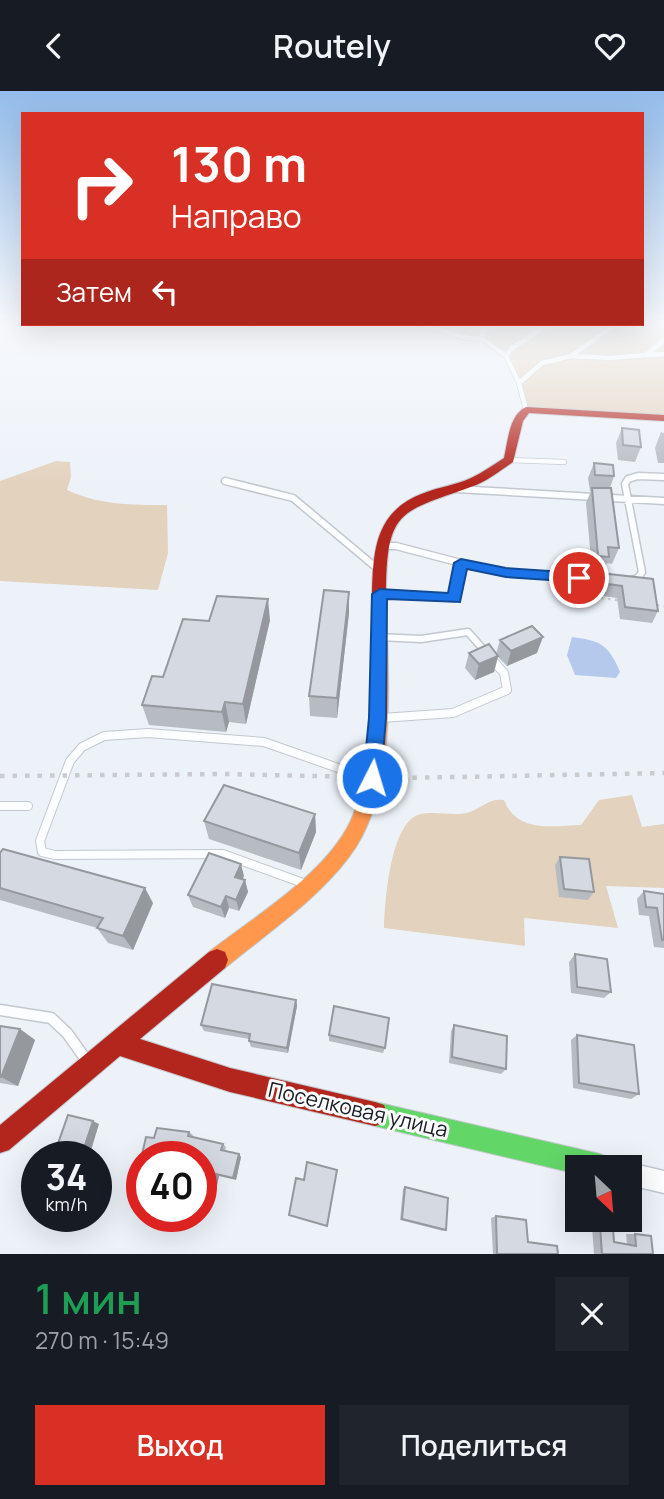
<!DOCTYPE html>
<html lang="ru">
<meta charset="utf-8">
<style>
:root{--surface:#171b24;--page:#20242c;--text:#f1f3f6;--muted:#9ea1a6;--accent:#d93025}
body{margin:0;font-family:Manrope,sans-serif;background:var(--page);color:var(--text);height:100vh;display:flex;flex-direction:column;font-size:26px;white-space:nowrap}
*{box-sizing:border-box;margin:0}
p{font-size:23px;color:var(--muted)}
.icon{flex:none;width:38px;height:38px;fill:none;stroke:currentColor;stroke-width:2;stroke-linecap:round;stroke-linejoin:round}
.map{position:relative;height:1163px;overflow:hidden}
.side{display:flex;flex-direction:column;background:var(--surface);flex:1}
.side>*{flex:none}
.banner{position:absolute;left:21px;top:21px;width:623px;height:214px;border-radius:0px;box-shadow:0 7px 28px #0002;background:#d93025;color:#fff;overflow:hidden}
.needle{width:46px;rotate:154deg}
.buttons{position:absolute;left:565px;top:1064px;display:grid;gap:14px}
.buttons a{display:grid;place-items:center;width:77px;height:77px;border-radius:0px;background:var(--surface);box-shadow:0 7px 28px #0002;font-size:35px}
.speed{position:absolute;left:21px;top:1050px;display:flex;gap:14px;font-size:35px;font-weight:700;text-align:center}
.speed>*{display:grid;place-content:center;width:91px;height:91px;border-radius:50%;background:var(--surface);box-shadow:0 7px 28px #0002;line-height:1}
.speed small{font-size:18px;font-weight:400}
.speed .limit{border:10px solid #d22;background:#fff;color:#111}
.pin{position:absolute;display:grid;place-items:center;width:60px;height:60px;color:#fff;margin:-30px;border:4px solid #fff;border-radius:50%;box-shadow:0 2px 7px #0007}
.me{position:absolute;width:77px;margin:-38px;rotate:5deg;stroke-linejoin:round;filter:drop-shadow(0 0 5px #0008)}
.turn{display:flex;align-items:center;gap:24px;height:147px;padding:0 35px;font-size:32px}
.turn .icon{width:91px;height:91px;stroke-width:2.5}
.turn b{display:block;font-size:49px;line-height:60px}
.then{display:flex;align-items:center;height:66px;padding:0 35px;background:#0003;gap:14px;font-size:26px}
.round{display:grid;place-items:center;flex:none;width:74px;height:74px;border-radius:0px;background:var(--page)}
.head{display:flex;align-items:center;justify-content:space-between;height:119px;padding:0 35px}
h1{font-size:42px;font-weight:600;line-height:52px;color:#1e9e55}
.button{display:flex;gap:14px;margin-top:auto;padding:14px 35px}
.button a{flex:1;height:80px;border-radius:0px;background:var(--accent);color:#fff;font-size:28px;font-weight:600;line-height:80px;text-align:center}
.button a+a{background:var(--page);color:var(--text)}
header{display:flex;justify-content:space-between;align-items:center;height:91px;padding:0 35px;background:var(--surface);font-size:32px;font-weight:600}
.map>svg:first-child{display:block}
.green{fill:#e3d2bd}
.water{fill:#b4c9ec}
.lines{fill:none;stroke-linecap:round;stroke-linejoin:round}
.lane-far3-casing{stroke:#c3c8cf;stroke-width:6}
.lane-far2-casing{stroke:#c3c8cf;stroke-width:9}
.lane-far1-casing{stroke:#c3c8cf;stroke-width:10}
.lane-casing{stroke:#c3c8cf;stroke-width:13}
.street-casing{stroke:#c3c8cf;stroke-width:3}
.fast-casing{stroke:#c3c8cf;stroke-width:2}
.slow-casing{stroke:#c3c8cf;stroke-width:2}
.jam-casing{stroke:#c3c8cf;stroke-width:2}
.lane-far3{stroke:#fcfdfe;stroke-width:4.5}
.lane-far2{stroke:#fcfdfe;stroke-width:6}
.lane-far1{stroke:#fcfdfe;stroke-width:8}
.lane{stroke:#fcfdfe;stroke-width:10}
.street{fill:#fcfdfe;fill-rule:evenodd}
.fast{fill:#63d668;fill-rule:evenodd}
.slow{fill:#ff974d;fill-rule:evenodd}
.jam{fill:#b3261e;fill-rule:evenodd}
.rail-far1{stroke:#c9cbce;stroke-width:2.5;stroke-dasharray:2.5 4.5;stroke-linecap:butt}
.rail{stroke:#c9cbce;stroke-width:4.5;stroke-dasharray:4.5 8;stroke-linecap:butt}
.wall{fill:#b7bbc2}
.shaded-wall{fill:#95999e}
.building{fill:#d5dae2;stroke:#95999e;stroke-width:2}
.route{fill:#1a73e8;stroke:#114b97;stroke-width:2}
.labels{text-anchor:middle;stroke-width:6;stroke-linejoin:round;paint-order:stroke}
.near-street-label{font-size:21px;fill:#181c24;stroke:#fdfdfd}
</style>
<header><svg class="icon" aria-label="back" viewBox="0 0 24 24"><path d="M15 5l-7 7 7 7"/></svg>Routely<svg class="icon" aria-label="heart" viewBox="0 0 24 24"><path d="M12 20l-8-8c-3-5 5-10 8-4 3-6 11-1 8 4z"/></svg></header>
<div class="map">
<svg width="664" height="1163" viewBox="0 0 664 1163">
<rect width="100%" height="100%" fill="#edf2f9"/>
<path class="green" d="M 642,230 L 664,230 L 664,327 L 526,319 C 517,280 508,253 465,244 C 453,242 439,241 429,233 L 642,233 Z
M 56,370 L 70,371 L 71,386 L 67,399 C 100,414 130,414 167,414 L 168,462 L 158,499 L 0,490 L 0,390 Z
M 632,704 L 642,736 L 664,733 L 664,797 L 606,795 L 618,837 L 524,827 L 525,855 L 384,837 C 385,811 390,729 421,723 C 437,720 454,726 470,721 C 483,716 489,707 504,709 C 517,742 551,735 581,734 L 599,709 Z"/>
<path class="water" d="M 572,546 C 601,550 608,553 620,581 L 616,587 L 575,584 L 567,564 Z"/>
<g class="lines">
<g class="lane-far3-casing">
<path id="lane-far3" d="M 419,233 L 467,247 L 483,248
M 492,233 L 482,242 L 483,248 L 506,265 L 519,292 L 526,319
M 646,264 L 664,263
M 506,265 L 512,257 L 549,233
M 572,265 L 610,267 L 646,264 L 664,249
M 519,292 L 542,272 L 571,265 L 616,233
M 509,369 L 564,371"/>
</g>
<g class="lane-far2-casing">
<path id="lane-far2" d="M 225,390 L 293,407 L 378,478
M 456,398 L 664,410
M 461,472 L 506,482 L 605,488
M 631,489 L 638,487 L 642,481 L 625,393 L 628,388 L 638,385 L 664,386
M 379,503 L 455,507 L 461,472 L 396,455 L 383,455
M 378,546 L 421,548 L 468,541 L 497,574"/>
</g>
<g class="lane-far1-casing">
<path id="lane-far1" d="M 382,627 L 453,622 L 507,599 L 504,582 L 495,572
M 0,715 L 28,715
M 303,792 L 223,763 L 55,764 L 42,761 L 40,750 L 70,670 L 82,656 L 104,645 L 148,642 L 264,651 L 341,678 L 371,678"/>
</g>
<g class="lane-casing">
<path id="lane" d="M 0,919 L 51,927 L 67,942 L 87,970"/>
</g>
<g class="street-casing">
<path id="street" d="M 630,1072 L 664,1080 L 664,1102 L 630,1094 L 630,1076 L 622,1076 Z"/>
</g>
<g class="fast-casing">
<path id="fast" d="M 375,1011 L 600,1063 L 609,1067 L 613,1076 L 578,1076 L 578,1083 L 375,1035 L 366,1032 L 363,1023 L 366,1014 Z"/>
</g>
<g class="slow-casing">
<path id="slow" d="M 379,500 L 386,505 C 387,585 400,699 349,766 C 316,810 267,842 225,877 L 217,880 L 209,877 L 206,869 L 209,861 C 254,826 319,787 347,737 C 377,684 371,566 372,505 Z"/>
</g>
<g class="jam-casing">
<path id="jam" d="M 526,316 L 664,324 L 664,330 L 529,322 L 523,330 L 513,371 C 501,379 489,389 476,394 C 401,422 386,415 386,505 L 384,509 L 374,509 L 372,505 C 373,459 375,420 424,402 C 439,396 456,394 471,387 C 482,382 493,374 504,367 C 508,350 509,324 526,316 Z
M 217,858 L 225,861 L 228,869 L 225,877 L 140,948 L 230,977 L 375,1011 L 384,1014 L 387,1023 L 384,1032 L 375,1035 L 230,1001 L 120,965 L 9,1059 L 0,1062 L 0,1034 L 209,861 Z"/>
</g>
<use href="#lane-far3" class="lane-far3"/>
<use href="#lane-far2" class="lane-far2"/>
<use href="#lane-far1" class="lane-far1"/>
<use href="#lane" class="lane"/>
<use href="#street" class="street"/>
<use href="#fast" class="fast"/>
<use href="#slow" class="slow"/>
<use href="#jam" class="jam"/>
<path class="rail-far1" d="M 601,507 L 664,515"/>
<path class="rail" d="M 0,685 L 224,683 L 404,687 L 664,682"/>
</g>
<path class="wall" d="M 622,337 L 641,356 L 635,371 L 618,369 L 616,352 Z
M 661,341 L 664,342 L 664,372 L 658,372 L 655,357 Z
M 594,372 L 614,385 L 610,397 L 619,457 L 612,473 L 607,472 L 603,482 L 592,480 L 586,412 L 591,400 L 590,400 L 588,387 Z
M 600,482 L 653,488 L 658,520 L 652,532 L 620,528 L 617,507 L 596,504 L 596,494 Z
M 349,501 L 349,522 L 337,627 L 310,625 L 309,605 Z
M 270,529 L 246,633 L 229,631 L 226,641 L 149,634 L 142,614 L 163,586 L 209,530 Z
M 500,549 L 537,562 L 507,575 L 498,566 L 494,581 L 475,589 L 465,577 L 469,562 L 496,563 Z
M 315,723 L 316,741 L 301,779 L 209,748 L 204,730 Z
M 0,762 L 153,812 L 133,859 L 108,852 L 97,837 L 0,809 Z
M 560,766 L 594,801 L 588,809 L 559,806 L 555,774 Z
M 244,785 L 242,788 L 245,789 L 248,801 L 239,820 L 229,817 L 225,827 L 193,816 L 188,804 Z
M 644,800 L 664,803 L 664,857 L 654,856 L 649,825 L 639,824 L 637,808 Z
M 575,863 L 611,901 L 604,907 L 571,902 L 569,871 Z
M 296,909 L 297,915 L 288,962 L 251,956 L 249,950 L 249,948 L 204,940 L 201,934 Z
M 454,934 L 506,978 L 501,983 L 449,972 L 451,940 Z
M 0,935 L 20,938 L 35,949 L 18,995 L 0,992 Z
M 329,944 L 385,957 L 383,962 L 329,950 Z
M 577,944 L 639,1003 L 631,1008 L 573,997 L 571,949 Z
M 157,1037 L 189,1041 L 193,1044 L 192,1046 L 223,1053 L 226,1056 L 225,1060 L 239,1063 L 241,1066 L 236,1089 L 219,1085 L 216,1099 L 201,1096 L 201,1066 L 142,1066 L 142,1073 L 140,1072 L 146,1046 L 154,1047 Z
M 405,1096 L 446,1139 L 443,1140 L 400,1129 L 403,1098 Z
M 496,1125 L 528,1151 L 558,1163 L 493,1163 L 491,1127 Z
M 600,1135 L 614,1151 L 627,1153 L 626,1143 L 635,1143 L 653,1163 L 594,1163 L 592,1136 Z"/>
<path class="shaded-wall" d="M 349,501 L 349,522 L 337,627 L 337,607 Z
M 268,508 L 270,529 L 246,633 L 243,613 Z
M 543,546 L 537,562 L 507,575 L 511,560 Z
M 498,565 L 494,581 L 475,589 L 479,573 Z
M 225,611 L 229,631 L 226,641 L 222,621 Z
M 315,723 L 316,741 L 301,779 L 299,762 Z
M 241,773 L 244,785 L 238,798 L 235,786 Z
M 245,789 L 248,801 L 239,820 L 236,809 Z
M 145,797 L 153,812 L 133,859 L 123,845 Z
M 226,805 L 229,817 L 225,827 L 221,816 Z
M 296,909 L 297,915 L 288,962 L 287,957 Z
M 20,938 L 35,949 L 18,995 L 1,986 Z
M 93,1030 L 99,1033 L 89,1066 L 81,1066 Z
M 239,1063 L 241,1066 L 236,1089 L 233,1087 Z
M 216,1083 L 219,1085 L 216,1099 L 212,1097 Z"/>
<path class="building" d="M 622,337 L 639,339 L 641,356 L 623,354 Z
M 594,372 L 613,374 L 614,385 L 595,384 Z
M 592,397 L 611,397 L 619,457 L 608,456 L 609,466 L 598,465 Z
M 600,482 L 653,488 L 658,520 L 625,516 L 622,495 L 601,492 Z
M 324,499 L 349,501 L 337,607 L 309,605 Z
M 217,505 L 268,508 L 243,613 L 225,611 L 222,621 L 142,614 L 152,585 L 163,586 L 183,528 L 209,530 Z
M 532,535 L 543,546 L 511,560 L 500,549 Z
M 489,553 L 498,565 L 479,573 L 469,562 Z
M 224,694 L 315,723 L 299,762 L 204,730 Z
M 3,758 L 145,797 L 123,845 L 97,837 L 103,827 L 0,797 L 0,762 Z
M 209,762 L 241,773 L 235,786 L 245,789 L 236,809 L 226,805 L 221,816 L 188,804 Z
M 560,766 L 589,768 L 594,801 L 564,798 Z
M 644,800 L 664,803 L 664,849 L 662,849 L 657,817 L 646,816 Z
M 575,863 L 607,868 L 611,901 L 577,896 Z
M 212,893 L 296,909 L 287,957 L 249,950 L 250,943 L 201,934 Z
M 334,915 L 389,927 L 385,957 L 329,944 Z
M 454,934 L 507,945 L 506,978 L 452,966 Z
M 0,935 L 20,938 L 1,986 L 0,986 Z
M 577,944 L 634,954 L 639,1003 L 579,992 Z
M 68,1024 L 93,1030 L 81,1066 L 64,1066 L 54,1064 Z
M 157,1037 L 189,1041 L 188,1045 L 223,1053 L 221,1059 L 239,1063 L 233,1087 L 216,1083 L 212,1097 L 201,1094 L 201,1066 L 142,1066 L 142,1072 L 140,1072 L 146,1046 L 154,1047 Z
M 307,1071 L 337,1079 L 327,1135 L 289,1124 L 296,1087 L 304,1089 Z
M 405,1096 L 448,1107 L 446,1139 L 402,1128 Z
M 496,1125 L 526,1129 L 528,1151 L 557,1155 L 558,1163 L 497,1163 Z
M 600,1135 L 613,1137 L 614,1151 L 636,1155 L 635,1143 L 651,1145 L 653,1163 L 602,1163 Z"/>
<linearGradient id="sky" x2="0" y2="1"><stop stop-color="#93bcea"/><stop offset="0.59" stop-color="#f7f9fc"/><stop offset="1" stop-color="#f7f9fc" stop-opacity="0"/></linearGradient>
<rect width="664" height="393" fill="url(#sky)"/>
<path class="route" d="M 461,468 L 506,477 L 579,482 L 586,487 L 579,491 L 506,486 L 467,478 L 460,511 L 387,508 L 386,627 L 381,687 L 379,693 L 372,695 L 366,693 L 363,687 L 369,627 L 372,503 L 380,498 L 448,502 L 454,472 Z"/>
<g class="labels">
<g class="near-street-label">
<text transform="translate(358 1019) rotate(13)" y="7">Поселковая улица</text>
</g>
</g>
</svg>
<div class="buttons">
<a><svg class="needle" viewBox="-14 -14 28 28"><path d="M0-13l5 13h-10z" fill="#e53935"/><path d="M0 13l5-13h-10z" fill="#9ea1a6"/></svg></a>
</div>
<div class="speed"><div>34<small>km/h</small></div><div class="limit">40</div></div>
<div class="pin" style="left:579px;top:487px;background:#d93025"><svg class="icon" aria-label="arrive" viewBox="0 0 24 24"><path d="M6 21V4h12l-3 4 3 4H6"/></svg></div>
<svg class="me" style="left:372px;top:687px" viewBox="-20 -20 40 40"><circle r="17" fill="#1a73e8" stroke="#fff" stroke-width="3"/><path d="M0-11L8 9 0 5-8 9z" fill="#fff"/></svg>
<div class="banner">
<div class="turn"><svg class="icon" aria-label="right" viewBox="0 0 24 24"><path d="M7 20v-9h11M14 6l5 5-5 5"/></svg><div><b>130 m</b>Направо</div></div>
<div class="then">Затем<svg class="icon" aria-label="left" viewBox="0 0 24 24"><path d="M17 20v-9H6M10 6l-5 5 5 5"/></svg></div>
</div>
</div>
<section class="side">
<div class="head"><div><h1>1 мин</h1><p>270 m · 15:49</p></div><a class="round"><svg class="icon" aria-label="close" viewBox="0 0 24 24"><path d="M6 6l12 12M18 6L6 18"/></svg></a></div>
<div class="button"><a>Выход</a><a>Поделиться</a></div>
</section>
